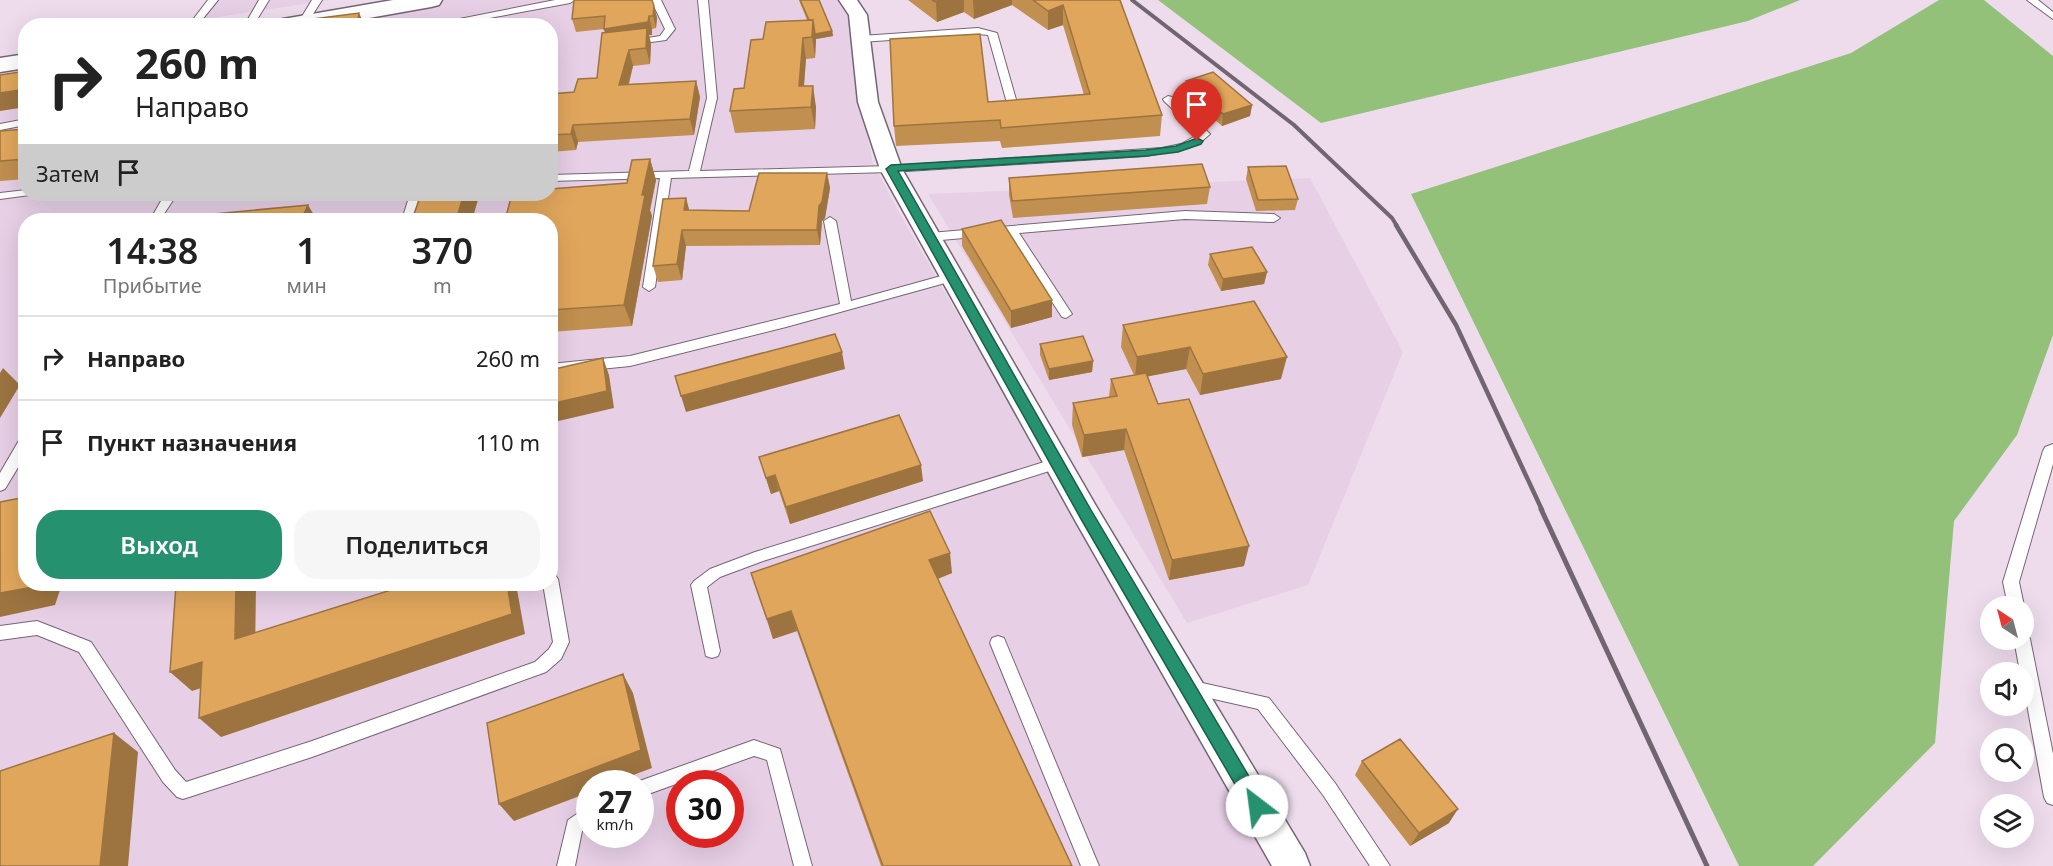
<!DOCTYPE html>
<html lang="ru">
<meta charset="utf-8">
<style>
:root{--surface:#fff;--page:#f6f6f6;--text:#222;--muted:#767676;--line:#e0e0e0;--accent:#26916f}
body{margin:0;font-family:"Noto Sans",sans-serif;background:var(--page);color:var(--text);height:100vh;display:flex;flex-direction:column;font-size:22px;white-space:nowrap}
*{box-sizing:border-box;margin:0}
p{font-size:20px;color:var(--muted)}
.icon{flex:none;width:33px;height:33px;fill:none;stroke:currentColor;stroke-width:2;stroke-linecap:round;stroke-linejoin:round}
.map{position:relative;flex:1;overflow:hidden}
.details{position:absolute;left:18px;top:213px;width:540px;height:378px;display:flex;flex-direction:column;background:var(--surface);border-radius:24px;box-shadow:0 6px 24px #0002}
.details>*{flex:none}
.top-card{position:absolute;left:18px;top:18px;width:540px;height:183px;border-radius:24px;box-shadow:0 6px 24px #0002;background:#fff;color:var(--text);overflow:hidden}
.needle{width:39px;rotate:324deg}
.buttons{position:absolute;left:1980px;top:596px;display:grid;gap:12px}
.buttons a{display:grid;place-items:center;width:54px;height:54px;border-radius:50%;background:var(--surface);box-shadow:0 6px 24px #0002;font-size:30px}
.speed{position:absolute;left:576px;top:770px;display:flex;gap:12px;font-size:30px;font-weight:700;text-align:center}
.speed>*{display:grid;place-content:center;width:78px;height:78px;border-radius:50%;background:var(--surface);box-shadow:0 6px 24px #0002;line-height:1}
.speed small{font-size:15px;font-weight:400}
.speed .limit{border:9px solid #d22;background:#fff;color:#111}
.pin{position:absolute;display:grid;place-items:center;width:51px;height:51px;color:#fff;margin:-62px -26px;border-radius:50% 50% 50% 0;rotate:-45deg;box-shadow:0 0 6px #0007}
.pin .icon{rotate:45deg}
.me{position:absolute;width:66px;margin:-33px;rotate:330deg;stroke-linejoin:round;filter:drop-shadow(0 0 4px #0008)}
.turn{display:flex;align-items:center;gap:21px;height:126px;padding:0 18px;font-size:27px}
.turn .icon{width:78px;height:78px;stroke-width:2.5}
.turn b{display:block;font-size:42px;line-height:51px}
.then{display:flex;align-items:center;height:57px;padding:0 18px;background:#0003;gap:12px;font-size:22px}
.eta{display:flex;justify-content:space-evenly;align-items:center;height:102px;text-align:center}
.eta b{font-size:36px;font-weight:600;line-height:42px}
.cta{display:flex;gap:12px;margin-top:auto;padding:12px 18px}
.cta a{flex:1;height:69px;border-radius:24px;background:var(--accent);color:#fff;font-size:24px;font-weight:600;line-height:69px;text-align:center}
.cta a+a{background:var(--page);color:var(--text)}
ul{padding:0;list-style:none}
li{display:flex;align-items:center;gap:18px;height:84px;padding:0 18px;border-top:2px solid var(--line)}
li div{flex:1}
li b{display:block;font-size:22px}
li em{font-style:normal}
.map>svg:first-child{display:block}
.built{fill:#e7cfe6;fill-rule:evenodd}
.green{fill:#93c17a}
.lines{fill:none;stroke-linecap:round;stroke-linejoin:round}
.lane-casing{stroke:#756674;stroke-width:2}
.street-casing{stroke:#756674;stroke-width:3}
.secondary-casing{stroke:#756674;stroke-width:3}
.lane{fill:#fff;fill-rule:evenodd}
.street{fill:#fff;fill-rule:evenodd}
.secondary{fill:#fff;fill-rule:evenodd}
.rail-far2{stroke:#716670;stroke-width:4}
.rail-far1{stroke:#716670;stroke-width:4.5}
.rail{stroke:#716670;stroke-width:5}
.wall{fill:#c18f4f}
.shaded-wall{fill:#9d7440}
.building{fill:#e0a65c;stroke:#9d7440;stroke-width:1.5}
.route{fill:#26916f;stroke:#195e48;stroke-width:1.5}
</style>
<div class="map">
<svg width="2053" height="866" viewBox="0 0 2053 866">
<rect width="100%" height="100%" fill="#eedced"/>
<path class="built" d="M 213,0 L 330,0 L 198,20 Z
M 446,0 L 841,0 L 851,15 L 859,100 L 873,163 L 900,214 L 1275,866 L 0,866 L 0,67 L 25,63 L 26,194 L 550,194 L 550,26 L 300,25 ZM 26,220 L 550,220 L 550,584 L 26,584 ZM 590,783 L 640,783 L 640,834 L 590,834 ZM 680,783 L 730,783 L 730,834 L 680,834 Z
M 1310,178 L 1403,352 L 1308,585 L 1187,623 L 928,194 Z"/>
<path class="green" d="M 1158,0 L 1800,0 L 1748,21 L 1321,123 Z
M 1939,0 L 1984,0 L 2053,56 L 2053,335 L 2017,435 L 1954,521 L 1935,743 L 1813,866 L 1739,866 L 1411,194 L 1851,53 Z"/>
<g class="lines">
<g class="lane-casing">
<path id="lane" d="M 208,0 L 218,0 L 197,26 L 188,26 Z
M 259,0 L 269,0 L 253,26 L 244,26 Z
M 312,0 L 322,0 L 306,25 L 300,25 L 298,23 Z
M 555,0 L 575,0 L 570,3 L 446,26 L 424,26 Z
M 651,0 L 661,0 L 675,29 L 666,40 L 629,45 L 629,41 L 660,36 L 665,29 Z
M 698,0 L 708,0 L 717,98 L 700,171 L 891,166 L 1162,148 L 1181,144 L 1199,134 L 1164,101 L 1163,99 L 1168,96 L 1172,97 L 1210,134 L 1202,141 L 1188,148 L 1146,156 L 891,172 L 671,178 L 655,287 L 649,291 L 643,287 L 660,178 L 550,181 L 550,175 L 689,171 L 707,98 Z
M 2027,0 L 2038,0 L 2053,12 L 2053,19 Z
M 978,28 L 997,33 L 1017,103 L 1016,105 L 1008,105 L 1007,103 L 988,35 L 978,34 L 861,42 L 856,39 L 861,36 Z
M 26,119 L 26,125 L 0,130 L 0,124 Z
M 26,190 L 26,194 L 31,194 L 30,195 L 0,199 L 0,193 Z
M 165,194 L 177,194 L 160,220 L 150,220 Z
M 410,194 L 422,194 L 412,220 L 402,220 Z
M 1185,211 L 1274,214 L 1280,218 L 1274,222 L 1185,219 L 1019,233 L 1072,314 L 1066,318 L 1062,317 L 1008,234 L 930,241 L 924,237 L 930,233 Z
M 830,217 L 836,221 L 851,301 L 952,273 L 958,277 L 956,280 L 786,327 L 630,366 L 550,374 L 550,364 L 630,356 L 840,304 L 824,221 Z
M 26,436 L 26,454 L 5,489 L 0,491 L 0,473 L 21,437 Z
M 2053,444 L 2053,464 L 2019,582 L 2024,606 L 2008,606 L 2003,582 L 2043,451 L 2045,447 Z
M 1057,458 L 1062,459 L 1064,463 L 1062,467 L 763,561 L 720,577 L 707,587 L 720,651 L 718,656 L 712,658 L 706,656 L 691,585 L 694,581 L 710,569 L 755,552 Z
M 550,573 L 555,575 L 558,579 L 569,642 L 561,659 L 546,672 L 312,757 L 183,799 L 177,797 L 163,782 L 79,652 L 37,635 L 0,640 L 0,626 L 37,621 L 91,642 L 175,770 L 186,782 L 312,741 L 535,662 L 549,649 L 553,642 L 543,584 L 550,584 Z
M 2024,633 L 2028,634 L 2030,639 L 2053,754 L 2053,805 L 2047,803 L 2044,797 L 2024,688 L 2024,672 L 2020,672 L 2014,639 L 2024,639 Z
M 998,636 L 1004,638 L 1006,643 L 1099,866 L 1081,866 L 990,643 L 992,638 Z
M 1189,680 L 1269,698 L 1335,783 L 1390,866 L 1370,866 L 1323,795 L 1258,709 L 1183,692 L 1181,687 L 1183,682 Z
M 754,740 L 780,749 L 812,866 L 794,866 L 767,760 L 754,756 L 640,797 L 640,783 L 634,783 Z
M 590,805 L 590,824 L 582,831 L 575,866 L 557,866 L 568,820 Z"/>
</g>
<g class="street-casing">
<path id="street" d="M 839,0 L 857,0 L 867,15 L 878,102 L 902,169 L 1096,506 L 1305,853 L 1310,866 L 1272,866 L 1076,522 L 880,169 L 858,102 L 849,15 Z"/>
</g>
<g class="secondary-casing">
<path id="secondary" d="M 393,0 L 442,0 L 439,5 L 431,7 L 324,26 L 272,26 L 275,21 L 283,19 Z
M 26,54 L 26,68 L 0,72 L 0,58 Z"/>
</g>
<use href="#lane" class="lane"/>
<use href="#street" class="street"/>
<use href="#secondary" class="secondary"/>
<path class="rail-far2" d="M 1132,0 L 1294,125 L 1392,218 L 1397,226"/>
<path class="rail-far1" d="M 1396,225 L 1456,325 L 1542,510"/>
<path class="rail" d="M 1541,509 L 1707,866"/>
</g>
<path class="wall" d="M 799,0 L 819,0 L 832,31 L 833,36 L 816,39 L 815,58 L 806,59 L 804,86 L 816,107 L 815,129 L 735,133 L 730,111 L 744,88 L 763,39 L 807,20 Z
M 908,0 L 1120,0 L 1162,115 L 1160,136 L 1002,148 L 1000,141 L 896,146 L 894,126 L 988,102 L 1084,95 L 1063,25 L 1048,30 L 1012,5 L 974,19 L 964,12 L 937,22 Z
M 654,6 L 657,18 L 656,28 L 652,29 L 652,35 L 649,35 L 651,44 L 650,64 L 633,66 L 629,84 L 696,81 L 700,97 L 694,135 L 578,142 L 576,150 L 550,152 L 550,94 L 574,92 L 597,78 L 605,32 L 604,29 L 576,32 L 572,19 Z
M 1186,81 L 1252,105 L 1250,116 L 1222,126 L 1184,92 Z
M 26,129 L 26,179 L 0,181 L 0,131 Z
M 650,159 L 656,180 L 650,210 L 652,216 L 632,326 L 550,332 L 550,220 L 627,183 Z
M 1248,167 L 1298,199 L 1295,210 L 1256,211 L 1246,179 Z
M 827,173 L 830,188 L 825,218 L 822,221 L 820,245 L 686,246 L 682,280 L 658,282 L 653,266 L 686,198 L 689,210 L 749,211 Z
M 1009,178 L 1210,187 L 1207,204 L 1013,218 L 1009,195 Z
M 962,229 L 1052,300 L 1052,317 L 1011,328 L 962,246 Z
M 1210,254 L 1267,272 L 1264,284 L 1221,291 L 1208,265 Z
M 1254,301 L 1281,379 L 1200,395 L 1186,369 L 1148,376 L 1158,404 L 1244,566 L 1169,580 L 1124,450 L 1082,457 L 1072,425 L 1073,403 L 1109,397 L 1111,379 L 1134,375 L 1121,347 L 1123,325 Z
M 1040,344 L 1093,361 L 1092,372 L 1049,380 L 1040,355 Z
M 759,457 L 923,481 L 790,524 L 779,491 L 771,494 Z
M 751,573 L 952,573 L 938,579 L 1072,866 L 881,866 L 797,631 L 773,639 Z
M 1362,761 L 1449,823 L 1410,846 L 1355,775 Z"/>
<path class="shaded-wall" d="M 942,0 L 964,0 L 964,12 L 937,22 L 936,2 Z
M 973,0 L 1012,0 L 1012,5 L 974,19 Z
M 1063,5 L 1063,25 L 1048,30 L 1048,11 Z
M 654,6 L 657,18 L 656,28 L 653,16 Z
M 359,13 L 365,26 L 357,26 Z
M 649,16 L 652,29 L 652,35 L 649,35 L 651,44 L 650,64 L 646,48 L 607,42 L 604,29 Z
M 813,20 L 832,31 L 833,36 L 816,39 L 815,58 L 812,37 Z
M 803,38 L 806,59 L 802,108 L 799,86 Z
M 629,50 L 633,66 L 624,101 L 619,85 Z
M 696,81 L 700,97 L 694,135 L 690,119 Z
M 813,86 L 816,107 L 815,129 L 811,107 Z
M 26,89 L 26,107 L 0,111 L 0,93 Z
M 1252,105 L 1250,116 L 1222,126 L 1223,114 Z
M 573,125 L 578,142 L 576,150 L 571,134 Z
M 650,159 L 656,180 L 650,210 L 652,216 L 632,326 L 624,305 L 642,195 Z
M 827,173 L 830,188 L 825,218 L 822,221 L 820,245 L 817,230 L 819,206 Z
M 464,194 L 475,194 L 478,200 L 472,220 L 456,220 Z
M 686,198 L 690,213 L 684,210 Z
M 308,205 L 317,220 L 301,220 Z
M 682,230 L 686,246 L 682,280 L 677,264 Z
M 1267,272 L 1264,284 L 1221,291 L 1223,279 Z
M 1052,300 L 1052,317 L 1011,328 L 1011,311 Z
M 1190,347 L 1186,369 L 1135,379 L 1137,357 Z
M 842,352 L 845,369 L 686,412 L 681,396 Z
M 1287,357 L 1281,379 L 1200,395 L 1203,374 Z
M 603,358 L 609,375 L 614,408 L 550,423 L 550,404 Z
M 1093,361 L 1092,372 L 1049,380 L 1049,369 Z
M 3,368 L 20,385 L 0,418 L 0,373 Z
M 1126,429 L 1124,450 L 1082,457 L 1084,435 Z
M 921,465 L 923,481 L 790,524 L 786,507 Z
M 775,475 L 779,491 L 771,494 L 766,478 Z
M 1249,546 L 1244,566 L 1169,580 L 1172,560 Z
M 950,553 L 952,573 L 931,581 L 929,560 Z
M 34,584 L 62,584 L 55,605 L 0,617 L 0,593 Z
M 236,584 L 256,584 L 255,659 L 235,639 Z
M 507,584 L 516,584 L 525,634 L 221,737 L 199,718 Z
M 791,611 L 797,631 L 773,639 L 767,619 Z
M 202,662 L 223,681 L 192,691 L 170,672 Z
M 623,674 L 633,693 L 652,768 L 612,783 L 590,783 L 590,792 L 514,821 L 499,804 Z
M 114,733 L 138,752 L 128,866 L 100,866 Z
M 1458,809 L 1449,823 L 1410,846 L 1419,833 Z"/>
<path class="building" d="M 574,0 L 652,0 L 654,6 L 653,16 L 649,16 L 648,22 L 604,29 L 605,16 L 572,19 Z
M 800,0 L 819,0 L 832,31 L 815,34 L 813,20 L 809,20 Z
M 932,0 L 942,0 L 936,2 Z
M 1033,0 L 1120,0 L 1162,115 L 1001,128 L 1000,120 L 894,126 L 890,39 L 980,34 L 988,102 L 1090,94 L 1063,5 L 1048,11 Z
M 359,13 L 357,26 L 266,26 L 266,25 Z
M 813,20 L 812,37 L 803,38 L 799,86 L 813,86 L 811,107 L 730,111 L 734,89 L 744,88 L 751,40 L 763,39 L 766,22 Z
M 647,28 L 646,48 L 629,50 L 619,85 L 696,81 L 690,119 L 573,125 L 571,134 L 550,135 L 550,94 L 574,92 L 578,79 L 597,78 L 602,33 Z
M 26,71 L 26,89 L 0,93 L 0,75 Z
M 1213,72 L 1252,105 L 1223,114 L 1186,81 Z
M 26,129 L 26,159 L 0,161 L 0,131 Z
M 650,159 L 642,195 L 645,195 L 624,305 L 550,310 L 550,220 L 505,220 L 512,194 L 550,194 L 550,189 L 627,183 L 632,160 Z
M 1202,164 L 1210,187 L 1012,201 L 1009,178 Z
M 1286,166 L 1298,199 L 1258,200 L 1248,167 Z
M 759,173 L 827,173 L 822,202 L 819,206 L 817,230 L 682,230 L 677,264 L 653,266 L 663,199 L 686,198 L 684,210 L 749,211 Z
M 421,194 L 464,194 L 456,220 L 412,220 Z
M 308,205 L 301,220 L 149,220 L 150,220 Z
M 1001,220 L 1052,300 L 1011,311 L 962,229 Z
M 1252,247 L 1267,272 L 1223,279 L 1210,254 Z
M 1254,301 L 1287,357 L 1203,374 L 1190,347 L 1137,357 L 1123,325 Z
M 835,334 L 842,352 L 681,396 L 675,376 Z
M 1083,336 L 1093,361 L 1049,369 L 1040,344 Z
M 603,358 L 607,391 L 550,404 L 550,370 Z
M 1146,373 L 1158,404 L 1189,399 L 1249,546 L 1172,560 L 1126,429 L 1084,435 L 1073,403 L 1117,396 L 1111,379 Z
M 899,415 L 921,465 L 786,507 L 775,475 L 766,478 L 759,457 Z
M 26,497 L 26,584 L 34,584 L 33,587 L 0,593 L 0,502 Z
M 930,511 L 950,553 L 929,560 L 1072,866 L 883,866 L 791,611 L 767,619 L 751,573 Z
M 176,584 L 236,584 L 235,639 L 410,584 L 507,584 L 512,614 L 199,718 L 202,662 L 170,672 Z
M 623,674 L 641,750 L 499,804 L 487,723 Z
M 114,733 L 100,866 L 0,866 L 0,771 Z
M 1400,739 L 1458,809 L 1419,833 L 1362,761 Z"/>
<path class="route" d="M 1197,138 L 1203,141 L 1201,144 L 1178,152 L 1146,156 L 898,171 L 1091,510 L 1263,800 L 1266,806 L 1263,812 L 1257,815 L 1251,812 L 1081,519 L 886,169 L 891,165 L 1146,150 L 1176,146 Z"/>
</svg>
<div class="buttons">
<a><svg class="needle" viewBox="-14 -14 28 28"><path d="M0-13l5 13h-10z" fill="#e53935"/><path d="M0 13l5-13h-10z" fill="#767676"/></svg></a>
<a><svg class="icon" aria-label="sound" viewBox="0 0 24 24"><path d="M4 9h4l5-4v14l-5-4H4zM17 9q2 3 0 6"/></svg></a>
<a><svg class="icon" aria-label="search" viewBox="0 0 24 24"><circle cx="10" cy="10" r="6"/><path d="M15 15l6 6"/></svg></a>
<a><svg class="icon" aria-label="layers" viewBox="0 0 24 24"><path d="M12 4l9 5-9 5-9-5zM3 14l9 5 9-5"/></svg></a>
</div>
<div class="speed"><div>27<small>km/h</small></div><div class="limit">30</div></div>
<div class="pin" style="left:1197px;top:141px;background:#d93025"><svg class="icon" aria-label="arrive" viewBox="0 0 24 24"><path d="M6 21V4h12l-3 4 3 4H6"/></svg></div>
<svg class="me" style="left:1257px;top:806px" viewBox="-20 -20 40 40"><circle r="19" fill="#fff"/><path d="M0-13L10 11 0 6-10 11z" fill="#26916f"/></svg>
<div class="top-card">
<div class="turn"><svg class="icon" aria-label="right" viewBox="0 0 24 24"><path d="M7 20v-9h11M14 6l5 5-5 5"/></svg><div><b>260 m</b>Направо</div></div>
<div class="then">Затем<svg class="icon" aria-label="arrive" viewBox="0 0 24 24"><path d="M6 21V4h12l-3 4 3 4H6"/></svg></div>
</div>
<section class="details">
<div class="eta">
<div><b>14:38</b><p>Прибытие</p></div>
<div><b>1</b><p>мин</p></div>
<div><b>370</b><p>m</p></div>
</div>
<ul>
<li><svg class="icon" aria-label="right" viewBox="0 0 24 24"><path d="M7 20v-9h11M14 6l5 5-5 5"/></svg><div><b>Направо</b></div><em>260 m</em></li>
<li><svg class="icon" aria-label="arrive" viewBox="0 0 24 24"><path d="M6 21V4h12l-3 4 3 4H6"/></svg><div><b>Пункт назначения</b></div><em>110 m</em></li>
</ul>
<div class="cta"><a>Выход</a><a>Поделиться</a></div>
</section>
</div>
